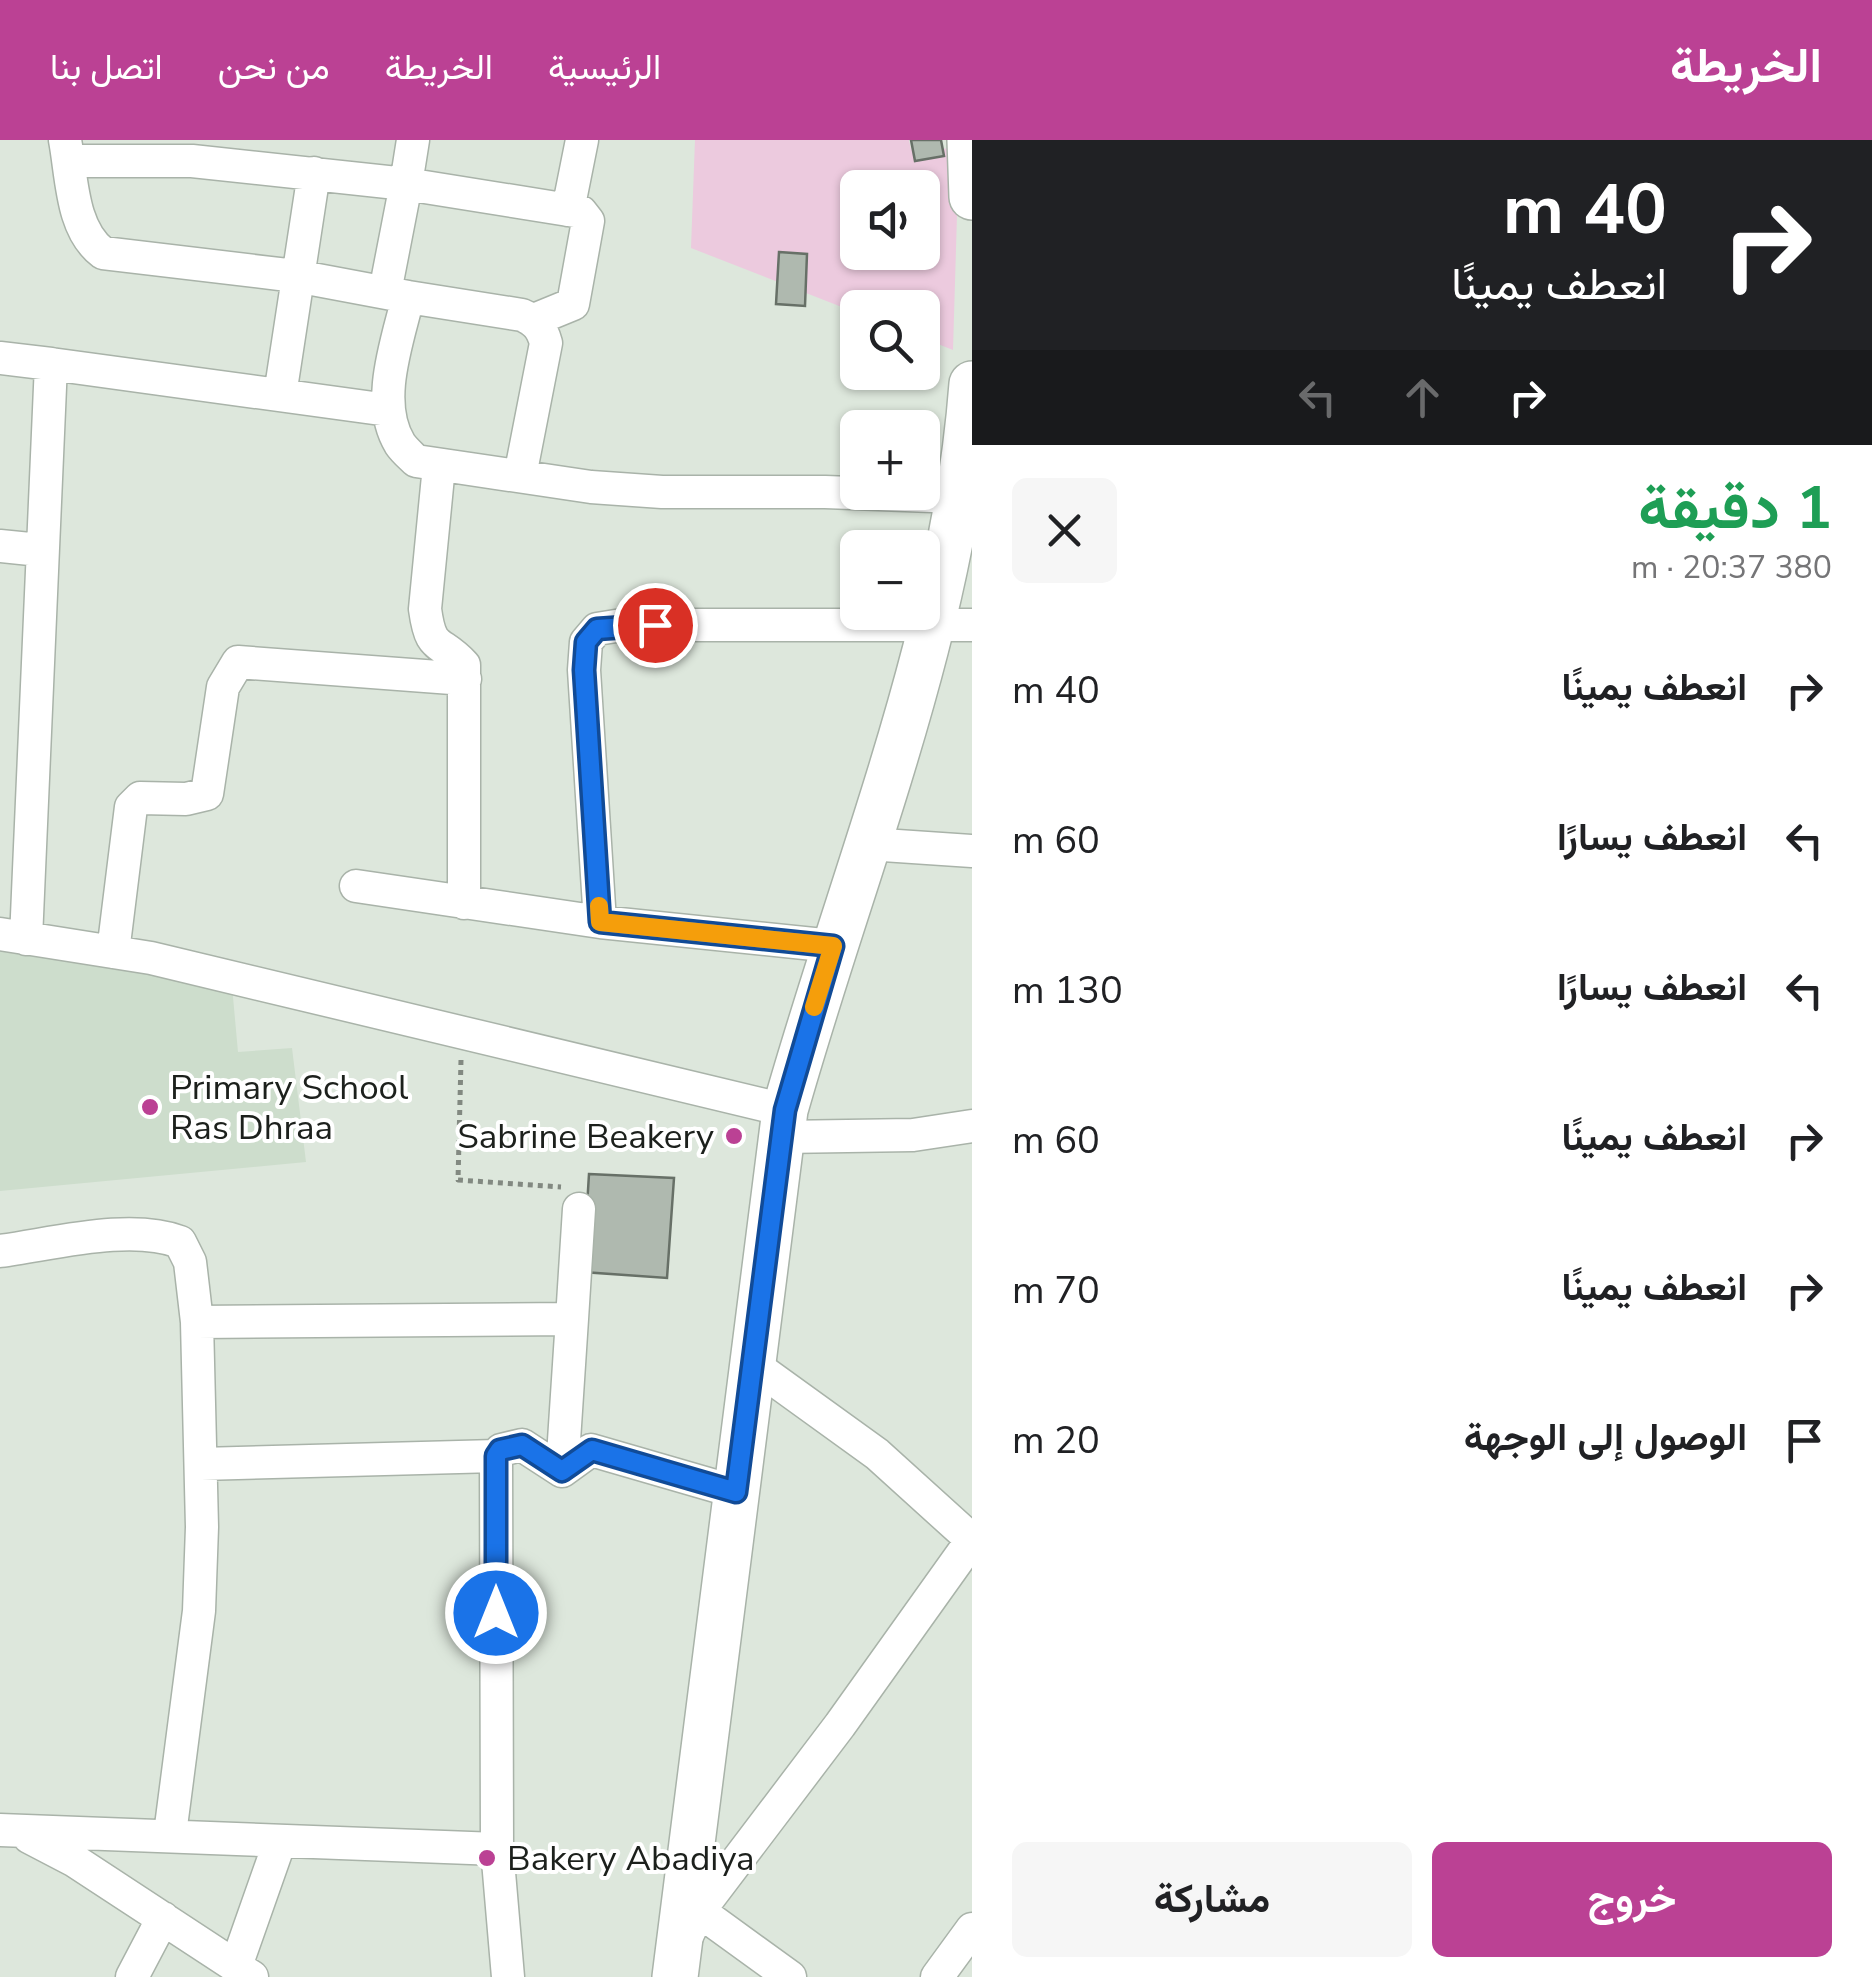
<!DOCTYPE html>
<html lang="ar">
<meta charset="utf-8">
<style>
:root{--surface:#fff;--page:#f6f6f6;--text:#202124;--muted:#757577;--accent:#bb4194}
body{margin:0;font-family:"Nunito Sans",Vazirmatn,sans-serif;background:var(--page);color:var(--text);direction:rtl;height:100vh;display:flex;flex-direction:column;font-size:38px;white-space:nowrap}
*{box-sizing:border-box;margin:0}
p{font-size:32px;color:var(--muted)}
.icon{flex:none;width:55px;height:55px;fill:none;stroke:currentColor;stroke-width:2;stroke-linecap:round;stroke-linejoin:round}
.map{position:relative;flex:1;overflow:hidden;direction:ltr}
.sheet{display:flex;flex-direction:column;background:var(--surface);width:900px}
.sheet>*{flex:none}
.hud{background:#202124;color:#fff;overflow:hidden}
.tools{position:absolute;left:840px;top:30px;display:grid;gap:20px}
.tools a{display:grid;place-items:center;width:100px;height:100px;border-radius:15px;background:var(--surface);box-shadow:0 2px 8px #0004;font-size:50px}
.pin{position:absolute;display:grid;place-items:center;width:85px;height:85px;color:#fff;margin:-42px;border:5px solid #fff;border-radius:50%;box-shadow:0 2px 10px #0007}
.me{position:absolute;width:110px;margin:-55px;rotate:0deg;stroke-linejoin:round;filter:drop-shadow(0 0 8px #0008)}
.turn{display:flex;align-items:center;gap:35px;height:210px;padding:0 40px;font-size:45px}
.turn .icon{width:130px;height:130px;stroke-width:2.5}
.turn b{display:block;font-size:70px;line-height:85px}
.lanes{display:flex;align-items:center;height:95px;padding:0 40px;background:#0003;justify-content:center;gap:50px;direction:ltr}
.lanes .off{opacity:.35}
.round{display:grid;place-items:center;flex:none;width:105px;height:105px;border-radius:15px;background:var(--page)}
.summary{display:flex;align-items:center;justify-content:space-between;height:170px;padding:0 40px}
h1{font-size:60px;font-weight:700;line-height:75px;color:#1e9e55}
.button{display:flex;gap:20px;margin-top:auto;padding:20px 40px}
.button a{flex:1;height:115px;border-radius:15px;background:var(--accent);color:#fff;font-size:40px;font-weight:700;line-height:115px;text-align:center}
.button a+a{background:var(--page);color:var(--text)}
ul{padding:0;list-style:none}
li{display:flex;align-items:center;gap:30px;height:150px;padding:0 40px}
li div{flex:1}
li b{display:block;font-size:38px}
li em{font-style:normal}
header{display:flex;align-items:center;gap:60px;box-sizing:border-box;height:140px;padding:0 50px;background:var(--accent);color:#fff}
header strong{font-size:48px}
nav{display:flex;gap:55px;margin-inline-start:auto;font-size:35px}
main{display:flex;flex:1;min-height:0}
.map>svg:first-child{display:block}
.built{fill:#cdddcc}
.green{fill:#eccade;fill-rule:evenodd}
.building{fill:#afb9af;stroke:#677067;stroke-width:2.5}
.lines{fill:none;stroke-linecap:round;stroke-linejoin:round}
.street-casing{stroke:#a9b3a9;stroke-width:35}
.secondary-casing{stroke:#a9b3a9;stroke-width:48}
.path{stroke:#828981;stroke-width:5;stroke-dasharray:5 5;stroke-linecap:butt}
.street{stroke:#fff;stroke-width:32}
.secondary{stroke:#fff;stroke-width:45}
.route-casing{stroke:#114b97;stroke-width:25}
.route{stroke:#1a73e8;stroke-width:18}
.slow{stroke:#f59e0b;stroke-width:18}
.poi-dot{fill:#bb4194;stroke:#fff;stroke-width:4}
.labels{text-anchor:middle;stroke-width:8;stroke-linejoin:round;paint-order:stroke}
.poi-label{font-size:35px;fill:#1c201c;stroke:#fff;text-anchor:start}
</style>
<header>
<strong>الخريطة</strong>
<nav><a>الرئيسية</a><a>الخريطة</a><a>من نحن</a><a>اتصل بنا</a></nav>
</header>
<main>
<section class="sheet">
<div class="hud">
<div class="turn"><svg class="icon" aria-label="right" viewBox="0 0 24 24"><path d="M7 20v-9h11M14 6l5 5-5 5"/></svg><div><b>40 m</b>انعطف يمينًا</div></div>
<div class="lanes"><svg class="icon off" aria-label="left" viewBox="0 0 24 24"><path d="M17 20v-9H6M10 6l-5 5 5 5"/></svg><svg class="icon off" aria-label="ahead" viewBox="0 0 24 24"><path d="M12 20V5M6 11l6-6 6 6"/></svg><svg class="icon" aria-label="right" viewBox="0 0 24 24"><path d="M7 20v-9h11M14 6l5 5-5 5"/></svg></div>
</div>
<div class="summary"><div><h1>1 دقيقة</h1><p>380 m · 20:37</p></div><a class="round"><svg class="icon" aria-label="close" viewBox="0 0 24 24"><path d="M6 6l12 12M18 6L6 18"/></svg></a></div>
<ul>
<li><svg class="icon" aria-label="right" viewBox="0 0 24 24"><path d="M7 20v-9h11M14 6l5 5-5 5"/></svg><div><b>انعطف يمينًا</b></div><em>40 m</em></li>
<li><svg class="icon" aria-label="left" viewBox="0 0 24 24"><path d="M17 20v-9H6M10 6l-5 5 5 5"/></svg><div><b>انعطف يسارًا</b></div><em>60 m</em></li>
<li><svg class="icon" aria-label="left" viewBox="0 0 24 24"><path d="M17 20v-9H6M10 6l-5 5 5 5"/></svg><div><b>انعطف يسارًا</b></div><em>130 m</em></li>
<li><svg class="icon" aria-label="right" viewBox="0 0 24 24"><path d="M7 20v-9h11M14 6l5 5-5 5"/></svg><div><b>انعطف يمينًا</b></div><em>60 m</em></li>
<li><svg class="icon" aria-label="right" viewBox="0 0 24 24"><path d="M7 20v-9h11M14 6l5 5-5 5"/></svg><div><b>انعطف يمينًا</b></div><em>70 m</em></li>
<li><svg class="icon" aria-label="arrive" viewBox="0 0 24 24"><path d="M6 21V4h12l-3 4 3 4H6"/></svg><div><b>الوصول إلى الوجهة</b></div><em>20 m</em></li>
</ul>
<div class="button"><a>خروج</a><a>مشاركة</a></div>
</section>
<div class="map">
<svg width="972" height="1837" viewBox="0 0 972 1837">
<rect width="100%" height="100%" fill="#dde7dc"/>
<path class="built" d="M 0,794 L 230,824 L 238,912 L 292,908 L 306,1022 L 0,1051 Z"/>
<path class="green" d="M 695,0 L 909,0 L 911,10 L 959,8 L 953,210 L 923,198 L 922,168 L 858,168 L 857,173 L 691,108 ZM 858,48 L 922,48 L 922,112 L 858,112 Z"/>
<path class="building" d="M 911,0 L 941,0 L 944,16 L 915,21 Z
M 779,112 L 807,114 L 805,166 L 776,164 Z
M 589,1034 L 674,1038 L 667,1138 L 583,1132 Z"/>
<g class="lines">
<g class="street-casing">
<path id="street" d="M 65,0 C 72,37 71,89 103,113 L 296,136 L 408,157 C 398,200 374,262 400,304 C 404,310 411,316 416,321 L 591,347 L 662,352 L 825,352 L 959,357
M 69,21 L 192,21 L 406,44 L 413,0
M 568,70 L 582,0
M 385,152 L 406,44 L 581,72 L 588,81 L 573,164 L 534,180
M 408,157 L 522,175 C 536,181 542,188 546,203 L 520,336
M 0,218 L 51,224 L 26,799
M 51,224 L 388,270
M 280,255 L 314,33
M 439,326 L 425,469 C 431,513 439,498 464,525 L 464,763
M 0,406 L 40,410
M 868,704 L 972,711
M 356,746 L 600,782 L 833,806
M 600,782 L 584,530 L 586,502 L 597,489 L 622,485 L 972,485
M 0,794 L 151,818 L 785,970
M 113,812 L 131,667 L 140,658 L 186,659 L 207,654 L 223,547 L 238,522 L 465,539
M 782,997 L 913,995 L 972,986
M 0,1111 C 53,1104 130,1083 180,1102 L 190,1122 L 197,1182 L 202,1387 L 199,1471 L 170,1694
M 572,1179 L 579,1069
M 197,1182 L 572,1179 L 562,1331
M 751,1223 L 877,1314 L 972,1400
M 201,1324 L 496,1316
M 0,1690 L 497,1709 L 496,1316 L 501,1310 L 522,1305 L 562,1331 L 591,1310 L 736,1352
M 29,1697 L 75,1721 L 252,1837
M 497,1709 L 508,1837
M 699,1771 L 790,1837
M 686,1798 L 699,1771 L 840,1585 L 972,1400
M 236,1826 L 280,1701
M 132,1837 L 163,1778
M 937,1837 L 972,1789"/>
</g>
<g class="secondary-casing">
<path id="secondary" d="M 970,0 L 972,57
M 675,1837 L 785,970 C 853,729 953,496 972,244"/>
</g>
<path class="path" d="M 461,920 L 458,1040 L 561,1047"/>
<use href="#street" class="street"/>
<use href="#secondary" class="secondary"/>
</g>
<g class="lines">
<g class="route-casing">
<path id="route" d="M 496,1473 L 496,1316 L 500,1310 L 522,1305 L 562,1331 L 592,1310 L 736,1352 L 785,970 L 833,806 L 600,782 L 584,530 L 586,502 L 597,489 L 655,485"/>
</g>
<use href="#route" class="route"/>
<path class="slow" d="M 599,766 L 600,782 L 833,806 L 814,867"/>
</g>
<g class="poi-dot">
<circle cx="150" cy="967" r="10"/>
<circle cx="734" cy="996" r="10"/>
<circle cx="487" cy="1718" r="10"/>
</g>
<g class="labels">
<g class="poi-label">
<text x="170" y="959">Primary School<tspan x="170" dy="40">Ras Dhraa</tspan></text>
<text x="714" y="1008" text-anchor="end">Sabrine Beakery</text>
<text x="507" y="1730">Bakery Abadiya</text>
</g>
</g>
</svg>
<div class="tools">
<a><svg class="icon" aria-label="sound" viewBox="0 0 24 24"><path d="M4 9h4l5-4v14l-5-4H4zM17 9q2 3 0 6"/></svg></a>
<a><svg class="icon" aria-label="search" viewBox="0 0 24 24"><circle cx="10" cy="10" r="6"/><path d="M15 15l6 6"/></svg></a>
<a>+</a>
<a>−</a>
</div>
<div class="pin" style="left:655px;top:485px;background:#d93025"><svg class="icon" aria-label="arrive" viewBox="0 0 24 24"><path d="M6 21V4h12l-3 4 3 4H6"/></svg></div>
<svg class="me" style="left:496px;top:1473px" viewBox="-20 -20 40 40"><circle r="17" fill="#1a73e8" stroke="#fff" stroke-width="3"/><path d="M0-11L8 9 0 5-8 9z" fill="#fff"/></svg>
</div>
</main>
